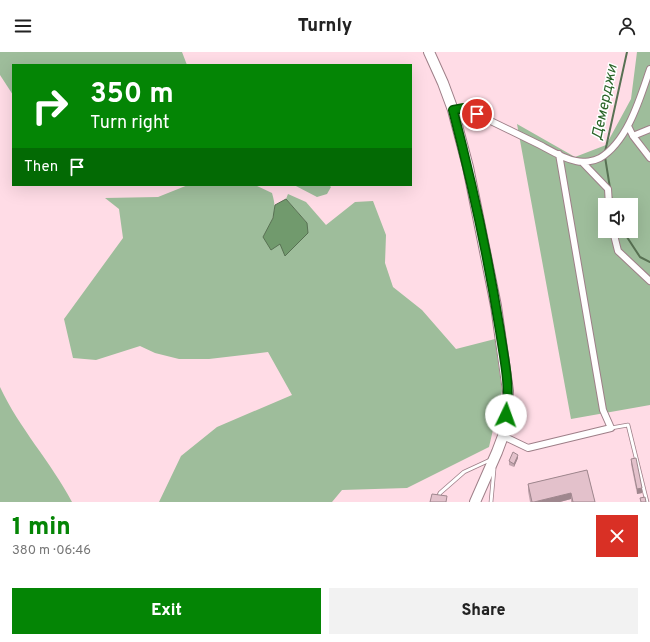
<!DOCTYPE html>
<meta charset="utf-8">
<style>
:root{--surface:#fff;--page:#f2f2f2;--text:#222;--muted:#767676;--accent:#048505}
body{margin:0;font-family:Overpass,sans-serif;background:var(--page);color:var(--text);height:100vh;display:flex;flex-direction:column;font-size:15px;white-space:nowrap}
*{box-sizing:border-box;margin:0}
p{font-size:13px;color:var(--muted)}
.icon{flex:none;width:22px;height:22px;fill:none;stroke:currentColor;stroke-width:2;stroke-linecap:round;stroke-linejoin:round}
.map{position:relative;height:450px;overflow:hidden}
.side{display:flex;flex-direction:column;background:var(--surface);flex:1}
.side>*{flex:none}
.banner{position:absolute;left:12px;top:12px;width:400px;height:122px;border-radius:0px;box-shadow:0 4px 16px #0002;background:#048505;color:#fff;overflow:hidden}
.fabs{position:absolute;left:598px;top:146px;display:grid;gap:8px}
.fabs a{display:grid;place-items:center;width:40px;height:40px;border-radius:0px;background:var(--surface);box-shadow:0 4px 16px #0002;font-size:20px}
.pin{position:absolute;display:grid;place-items:center;width:34px;height:34px;color:#fff;margin:-17px;border:2px solid #fff;border-radius:50%;box-shadow:0 1px 4px #0007}
.me{position:absolute;width:44px;margin:-22px;rotate:3deg;stroke-linejoin:round;filter:drop-shadow(0 0 3px #0008)}
.turn{display:flex;align-items:center;gap:14px;height:84px;padding:0 12px;font-size:18px}
.turn .icon{width:52px;height:52px;stroke-width:2.5}
.turn b{display:block;font-size:28px;line-height:34px}
.then{display:flex;align-items:center;height:38px;padding:0 12px;background:#0003;gap:8px;font-size:15px}
.round{display:grid;place-items:center;flex:none;width:42px;height:42px;border-radius:0px;background:var(--page)}
.headline{display:flex;align-items:center;justify-content:space-between;height:68px;padding:0 12px}
h1{font-size:24px;font-weight:800;line-height:30px;color:var(--accent)}
.button{display:flex;gap:8px;margin-top:auto;padding:8px 12px}
.button a{flex:1;height:46px;border-radius:0px;background:var(--accent);color:#fff;font-size:16px;font-weight:800;line-height:46px;text-align:center}
.button a+a{background:var(--page);color:var(--text)}
header{display:flex;justify-content:space-between;align-items:center;height:52px;padding:0 12px;background:var(--surface);font-size:18px;font-weight:800}
.map>svg:first-child{display:block}
.green{fill:#9ebd9b;fill-rule:evenodd}
.water{fill:#719a6d;stroke:#587153}
.lines{fill:none;stroke-linecap:round;stroke-linejoin:round}
.stream{stroke:#587153;stroke-width:2}
.service-casing{stroke:#9e7f88;stroke-width:4.5}
.minor-casing{stroke:#9e7f88;stroke-width:8}
.trunk-casing{stroke:#9e7f88;stroke-width:12}
.service{stroke:#fff;stroke-width:3}
.minor{stroke:#fff;stroke-width:6}
.trunk{stroke:#fff;stroke-width:10}
.wall{fill:#c3a6af}
.shaded-wall{fill:#9f878e}
.building{fill:#e3c1cb;stroke:#9f878e}
.route-casing{stroke:#035603;stroke-width:10}
.route{stroke:#048505;stroke-width:7}
.labels{text-anchor:middle;stroke-width:3;stroke-linejoin:round;paint-order:stroke}
.water-label{font-size:15px;font-style:italic;fill:#2b6428;stroke:#fff}
</style>
<header><svg class="icon" aria-label="menu" viewBox="0 0 24 24"><path d="M4 6h16M4 12h16M4 18h16"/></svg>Turnly<svg class="icon" aria-label="person" viewBox="0 0 24 24"><circle cx="12" cy="8" r="4"/><path d="M4 21q1-7 8-7t8 7"/></svg></header>
<div class="map">
<svg width="650" height="450" viewBox="0 0 650 450">
<rect width="100%" height="100%" fill="#ffdce6"/>
<path class="green" d="M 0,0 L 182,0 L 187,13 L 13,13 L 13,43 L 0,23 Z
M 637,0 L 650,0 L 650,353 L 571,367 L 517,72 L 575,105 L 606,93 L 631,47 ZM 605,153 L 631,153 L 631,179 L 605,179 Z
M 188,133 L 255,133 L 272,141 C 278,161 273,167 263,185 L 307,171 L 286,147 L 288,142 L 306,150 L 326,173 L 355,150 L 373,149 L 386,183 L 385,211 L 393,235 L 422,258 L 456,297 L 495,287 L 502,339 L 489,395 L 407,436 L 342,438 L 332,450 L 159,450 L 181,404 L 217,375 L 292,343 L 268,300 L 209,307 L 179,307 L 155,301 L 140,294 L 96,308 L 73,306 L 64,267 L 123,186 L 119,157 L 105,146 L 158,145 Z
M 294,133 L 329,133 L 331,135 L 327,142 L 317,145 Z
M 0,335 C 19,376 51,410 72,450 L 0,450 Z"/>
<path class="water" d="M 286,147 L 307,171 L 308,181 L 285,204 L 280,192 L 271,198 L 263,185 L 273,166 L 275,153 Z"/>
<g class="lines">
<path class="stream" d="M 605,100 L 627,0
M 605,105 L 610,136
M 611,144 L 613,153
M 623,179 L 640,205 L 650,210"/>
<g class="service-casing">
<path id="service" d="M 611,376 L 628,373 L 647,450
M 436,450 L 440,441 L 464,420 L 490,408
M 491,450 L 494,417"/>
</g>
<g class="minor-casing">
<path id="minor" d="M 453,58 L 464,56 C 489,68 515,81 540,93 C 551,99 564,107 576,109 C 584,111 594,109 600,106 C 628,89 640,46 650,17
M 628,74 L 633,84 L 650,106
M 633,84 L 650,77
M 582,110 L 608,137 L 609,153
M 613,179 L 618,199 L 650,229
M 503,384 L 528,396 L 611,376 L 603,358 L 559,102"/>
</g>
<g class="trunk-casing">
<path id="trunk" d="M 429,0 L 443,31 L 453,58 L 468,115 L 496,254 L 508,339 L 507,357 L 503,384 L 497,400 L 475,450"/>
</g>
<use href="#service" class="service"/>
<use href="#minor" class="minor"/>
<use href="#trunk" class="trunk"/>
</g>
<path class="wall" d="M 518,406 L 514,415 L 509,413 L 509,409 Z
M 631,407 L 642,441 L 637,442 L 631,412 Z
M 587,418 L 595,450 L 571,450 L 571,447 L 560,450 L 530,450 L 528,439 L 528,432 Z"/>
<path class="shaded-wall" d="M 518,403 L 518,406 L 514,415 L 514,412 Z
M 642,436 L 642,441 L 637,442 L 637,437 Z
M 571,441 L 571,447 L 560,450 L 534,450 Z"/>
<path class="building" d="M 513,400 L 518,403 L 514,412 L 509,409 Z
M 636,406 L 642,436 L 637,437 L 631,407 Z
M 587,418 L 595,450 L 573,450 L 571,441 L 534,450 L 532,450 L 528,432 Z
M 432,442 L 447,444 L 446,450 L 430,450 Z
M 645,445 L 646,450 L 641,450 L 640,446 Z"/>
<g class="lines">
<g class="route-casing">
<path id="route" d="M 477,62 L 464,56 L 453,58 C 472,131 488,204 500,279 C 504,306 511,336 506,363"/>
</g>
<use href="#route" class="route"/>
</g>
<g class="labels">
<g class="water-label">
<text transform="translate(604 50) rotate(-78)" y="5">Демерджи</text>
</g>
</g>
</svg>
<div class="fabs">
<a><svg class="icon" aria-label="sound" viewBox="0 0 24 24"><path d="M4 9h4l5-4v14l-5-4H4zM17 9q2 3 0 6"/></svg></a>
</div>
<div class="pin" style="left:477px;top:62px;background:#d93025"><svg class="icon" aria-label="arrive" viewBox="0 0 24 24"><path d="M6 21V4h12l-3 4 3 4H6"/></svg></div>
<svg class="me" style="left:506px;top:363px" viewBox="-20 -20 40 40"><circle r="19" fill="#fff"/><path d="M0-13L10 11 0 6-10 11z" fill="#048505"/></svg>
<div class="banner">
<div class="turn"><svg class="icon" aria-label="right" viewBox="0 0 24 24"><path d="M7 20v-9h11M14 6l5 5-5 5"/></svg><div><b>350 m</b>Turn right</div></div>
<div class="then">Then<svg class="icon" aria-label="arrive" viewBox="0 0 24 24"><path d="M6 21V4h12l-3 4 3 4H6"/></svg></div>
</div>
</div>
<section class="side">
<div class="headline"><div><h1>1 min</h1><p>380 m · 06:46</p></div><a class="round" style="background:#d93025;color:#fff"><svg class="icon" aria-label="close" viewBox="0 0 24 24"><path d="M6 6l12 12M18 6L6 18"/></svg></a></div>
<div class="button"><a>Exit</a><a>Share</a></div>
</section>
